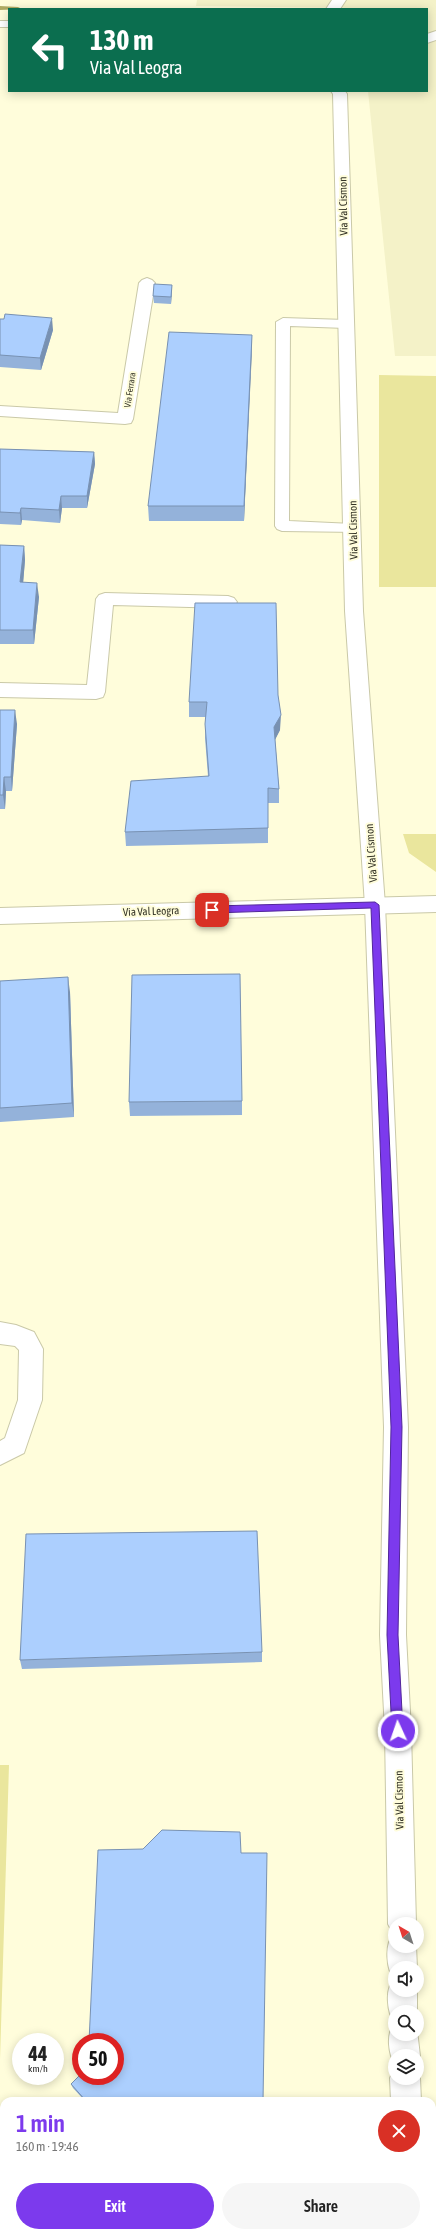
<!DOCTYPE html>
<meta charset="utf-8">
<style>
:root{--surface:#fff;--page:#f6f6f6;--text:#222;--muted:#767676;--accent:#7c3aed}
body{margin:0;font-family:"Asap Condensed",sans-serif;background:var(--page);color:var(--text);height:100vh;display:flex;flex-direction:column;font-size:15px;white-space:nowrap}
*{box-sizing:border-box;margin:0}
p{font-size:13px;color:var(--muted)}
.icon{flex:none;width:22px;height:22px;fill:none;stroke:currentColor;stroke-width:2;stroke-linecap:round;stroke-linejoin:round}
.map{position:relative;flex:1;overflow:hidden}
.panel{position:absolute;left:0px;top:2097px;width:436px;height:140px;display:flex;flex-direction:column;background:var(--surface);border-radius:12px 12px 0 0;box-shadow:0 2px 10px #0003}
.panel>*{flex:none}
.top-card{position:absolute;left:8px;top:8px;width:420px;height:84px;border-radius:0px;box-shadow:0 2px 10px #0003;background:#0b6e4f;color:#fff;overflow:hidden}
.needle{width:26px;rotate:321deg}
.buttons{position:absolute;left:388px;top:1917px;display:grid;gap:8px}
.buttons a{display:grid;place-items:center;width:36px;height:36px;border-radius:50%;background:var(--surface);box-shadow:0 2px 10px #0003;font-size:20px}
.speed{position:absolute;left:12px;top:2033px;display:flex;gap:8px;font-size:20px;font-weight:700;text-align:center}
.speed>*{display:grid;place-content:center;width:52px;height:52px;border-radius:50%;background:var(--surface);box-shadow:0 2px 10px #0003;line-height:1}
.speed small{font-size:10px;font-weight:400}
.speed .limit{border:6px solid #d22;background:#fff;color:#111}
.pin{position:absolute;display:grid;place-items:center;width:34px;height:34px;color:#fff;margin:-17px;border-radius:8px;box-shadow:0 2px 6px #0006}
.me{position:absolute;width:44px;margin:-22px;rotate:357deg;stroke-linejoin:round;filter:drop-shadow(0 0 3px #0008)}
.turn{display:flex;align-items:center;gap:14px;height:84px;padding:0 16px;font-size:18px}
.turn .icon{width:52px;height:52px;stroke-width:2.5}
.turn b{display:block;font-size:28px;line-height:34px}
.round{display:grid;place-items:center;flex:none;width:42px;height:42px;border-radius:21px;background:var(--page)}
.headline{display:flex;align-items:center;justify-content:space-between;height:68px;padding:0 16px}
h1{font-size:24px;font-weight:600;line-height:30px;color:var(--accent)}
.button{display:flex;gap:8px;margin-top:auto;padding:8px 16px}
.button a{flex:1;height:46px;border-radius:24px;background:var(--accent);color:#fff;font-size:16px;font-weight:600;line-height:46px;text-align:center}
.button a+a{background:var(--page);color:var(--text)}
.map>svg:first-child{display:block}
.built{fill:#f4f2c8}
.green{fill:#eae69d}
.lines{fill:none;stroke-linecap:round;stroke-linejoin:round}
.stream{fill:#b0ab62;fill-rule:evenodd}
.lane-casing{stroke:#cac9a8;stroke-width:2}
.street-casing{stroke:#cac9a8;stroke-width:2}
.secondary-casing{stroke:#cac9a8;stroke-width:2}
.lane{fill:#fff;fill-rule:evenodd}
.street{fill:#fff;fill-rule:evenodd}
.secondary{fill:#fff;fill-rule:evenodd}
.wall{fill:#94b2da}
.shaded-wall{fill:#7891b2}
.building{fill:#accffe;stroke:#7891b2}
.route{fill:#7c3aed;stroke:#51269a}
.labels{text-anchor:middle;stroke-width:4;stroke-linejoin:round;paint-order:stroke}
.far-street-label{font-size:9px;fill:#353427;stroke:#fffddb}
.street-label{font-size:11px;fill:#353427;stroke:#fffddb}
</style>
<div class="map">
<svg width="436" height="2237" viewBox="0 0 436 2237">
<rect width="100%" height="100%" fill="#fffddb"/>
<path class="built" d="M 197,0 L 436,0 L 436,356 L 395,356 L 368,91 L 427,91 L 427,9 L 196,6 Z"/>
<path class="green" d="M 379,375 L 436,376 L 436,587 L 379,587 Z
M 403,834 L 436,834 L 436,872 L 409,853 Z
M 0,1765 L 9,1765 L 0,2060 Z"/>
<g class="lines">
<path class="stream" d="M 0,6 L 18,7 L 22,9 L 0,10 Z"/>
<g class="lane-casing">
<path id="lane" d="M 0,21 L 9,21 L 9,27 L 0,27 Z
M 283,318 L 346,320 L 353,324 L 346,328 L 290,326 L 289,521 L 353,524 L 358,526 L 360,529 L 358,532 L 282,531 L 277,529 L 275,526 L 276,322 Z"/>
</g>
<g class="street-casing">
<path id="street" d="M 436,31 L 436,40 L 427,43 L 427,34 Z
M 147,278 L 152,280 L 155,283 L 133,419 L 131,423 L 125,424 L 0,416 L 0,406 L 118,413 L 139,283 L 142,280 Z
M 105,593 L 228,596 L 234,598 L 237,602 L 234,606 L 228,608 L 113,605 L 105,692 L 103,697 L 96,699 L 0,697 L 0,683 L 87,685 L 96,599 L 99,595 Z
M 436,896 L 436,912 L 0,924 L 0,908 Z
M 0,1322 L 16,1325 L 34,1332 L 43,1349 L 42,1400 L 24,1453 L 0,1465 L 0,1441 L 5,1438 L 18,1400 L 19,1350 L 15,1346 L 0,1344 Z"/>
</g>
<g class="secondary-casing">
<path id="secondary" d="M 332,0 L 346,0 L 340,9 L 326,9 Z
M 331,91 L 345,91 L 347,94 L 363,611 L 385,905 L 408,1427 L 406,1635 L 411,1731 L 416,1924 L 395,1924 L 395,1946 L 416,1946 L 417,1968 L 395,1968 L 395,1990 L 417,1989 L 417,2016 L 417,2012 L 395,2012 L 395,2023 C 387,2014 384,1987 395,1979 C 386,1972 384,1942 394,1935 L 388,1924 L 385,1731 L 380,1635 L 384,1427 L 365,905 L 345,611 L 333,94 Z
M 395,2023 L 395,2034 L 417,2034 L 417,2030 L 420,2056 L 417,2063 L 417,2056 L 395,2056 L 395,2066 C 389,2054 385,2034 395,2023 Z
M 395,2068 L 395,2078 L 417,2078 L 417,2071 L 420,2078 L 421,2101 L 391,2101 L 390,2078 Z
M 394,2233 L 424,2233 L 424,2237 L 394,2237 Z"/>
</g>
<use href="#lane" class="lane"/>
<use href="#street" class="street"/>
<use href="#secondary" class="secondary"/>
</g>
<path class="wall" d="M 172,285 L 171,304 L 154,303 L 153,296 Z
M 0,319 L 53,330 L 41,370 L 0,367 Z
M 252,335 L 244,521 L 149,521 L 148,506 Z
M 0,449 L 94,452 L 95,464 L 87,508 L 62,508 L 60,523 L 22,520 L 21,525 L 0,524 Z
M 0,545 L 24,546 L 25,560 L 23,582 L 39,597 L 34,644 L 0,644 Z
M 278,695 L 280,730 L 275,739 L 279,789 L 279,803 L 268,803 L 268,843 L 126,846 L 125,832 L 208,776 L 205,738 L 206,717 L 189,717 L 189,702 Z
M 0,710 L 17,724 L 12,791 L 6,791 L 5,809 L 0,809 Z
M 0,981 L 70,992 L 74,1117 L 0,1122 Z
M 242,1101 L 242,1115 L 130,1116 L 129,1102 Z
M 262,1652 L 262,1662 L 22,1669 L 20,1660 Z
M 241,1853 L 263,2101 L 85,2101 L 73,2088 L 71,2084 L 115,2076 Z"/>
<path class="shaded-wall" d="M 172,285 L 172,292 L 171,304 L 171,297 Z
M 52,318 L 53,330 L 41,370 L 40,358 Z
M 252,335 L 252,350 L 244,521 L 244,506 Z
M 94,452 L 95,464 L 87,508 L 87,496 Z
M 61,496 L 62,508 L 60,523 L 59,510 Z
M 21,508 L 22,520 L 21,525 L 20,513 Z
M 24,546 L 25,560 L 22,597 L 20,582 Z
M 37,583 L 39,597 L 34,644 L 33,630 Z
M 15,710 L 17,724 L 12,791 L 11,777 Z
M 281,715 L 280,730 L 274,742 L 274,727 Z
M 4,777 L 6,791 L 5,809 L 3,795 Z
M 68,977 L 70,992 L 74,1117 L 72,1103 Z"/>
<path class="building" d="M 154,284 L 172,285 L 171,297 L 153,296 Z
M 5,314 L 52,318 L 40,358 L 0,355 L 0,319 L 4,319 Z
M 169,332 L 252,335 L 244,506 L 148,506 Z
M 0,449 L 94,452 L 87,496 L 61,496 L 59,510 L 21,508 L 20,513 L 0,512 Z
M 0,545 L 24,546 L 20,582 L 37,583 L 33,630 L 0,630 Z
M 195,603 L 276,603 L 278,695 L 281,715 L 274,727 L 279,789 L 268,788 L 268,828 L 125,832 L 131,781 L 209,776 L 205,724 L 207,702 L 189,702 Z
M 0,710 L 15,710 L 11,777 L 4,777 L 3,795 L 0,795 Z
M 240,974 L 242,1101 L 129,1102 L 132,975 Z
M 68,977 L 72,1103 L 0,1108 L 0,981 Z
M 257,1531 L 262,1652 L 20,1660 L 26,1534 Z
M 162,1830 L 240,1832 L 241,1853 L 267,1853 L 263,2101 L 86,2101 L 71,2084 L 81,2074 L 81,2076 L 115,2076 L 115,2042 L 89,2042 L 98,1850 L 143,1849 Z"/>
<path class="route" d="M 375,902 L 379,905 L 402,1427 L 398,1635 L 403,1731 L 402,1735 L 398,1736 L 394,1735 L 392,1731 L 387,1635 L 391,1427 L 371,908 L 212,913 L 208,910 L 212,906 Z"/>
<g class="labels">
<g class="far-street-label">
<text transform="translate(130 390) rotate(-81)" y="3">Via Ferrara</text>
</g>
<g class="street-label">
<text transform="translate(343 206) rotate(-91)" y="4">Via Val Cismon</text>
<text transform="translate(353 530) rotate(-91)" y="4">Via Val Cismon</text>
<text transform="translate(371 853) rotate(-94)" y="4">Via Val Cismon</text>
<text transform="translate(151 911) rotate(-2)" y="4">Via Val Leogra</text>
<text transform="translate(399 1800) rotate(-91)" y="4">Via Val Cismon</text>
</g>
</g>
</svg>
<div class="buttons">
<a><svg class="needle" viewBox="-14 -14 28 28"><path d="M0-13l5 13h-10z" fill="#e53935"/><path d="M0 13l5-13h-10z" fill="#767676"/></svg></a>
<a><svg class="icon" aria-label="sound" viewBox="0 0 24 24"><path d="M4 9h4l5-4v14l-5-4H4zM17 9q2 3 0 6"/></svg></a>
<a><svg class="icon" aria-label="search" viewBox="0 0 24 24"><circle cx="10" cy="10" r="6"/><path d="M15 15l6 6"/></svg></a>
<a><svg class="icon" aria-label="layers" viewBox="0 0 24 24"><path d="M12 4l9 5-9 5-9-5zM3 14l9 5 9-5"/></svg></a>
</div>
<div class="speed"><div>44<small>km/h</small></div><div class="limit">50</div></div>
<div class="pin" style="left:212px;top:910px;background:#d93025"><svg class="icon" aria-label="arrive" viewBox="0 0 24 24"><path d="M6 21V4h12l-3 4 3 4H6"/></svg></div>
<svg class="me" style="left:398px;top:1731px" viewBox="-20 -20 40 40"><circle r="17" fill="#7c3aed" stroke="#fff" stroke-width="3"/><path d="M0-11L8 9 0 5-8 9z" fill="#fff"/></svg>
<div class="top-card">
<div class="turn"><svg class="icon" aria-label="left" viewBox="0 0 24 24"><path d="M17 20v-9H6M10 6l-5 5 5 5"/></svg><div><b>130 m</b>Via Val Leogra</div></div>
</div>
<section class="panel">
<div class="headline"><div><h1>1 min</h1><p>160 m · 19:46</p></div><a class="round" style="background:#d93025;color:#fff"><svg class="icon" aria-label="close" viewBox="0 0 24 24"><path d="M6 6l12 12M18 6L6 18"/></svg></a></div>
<div class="button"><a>Exit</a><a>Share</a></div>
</section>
</div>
